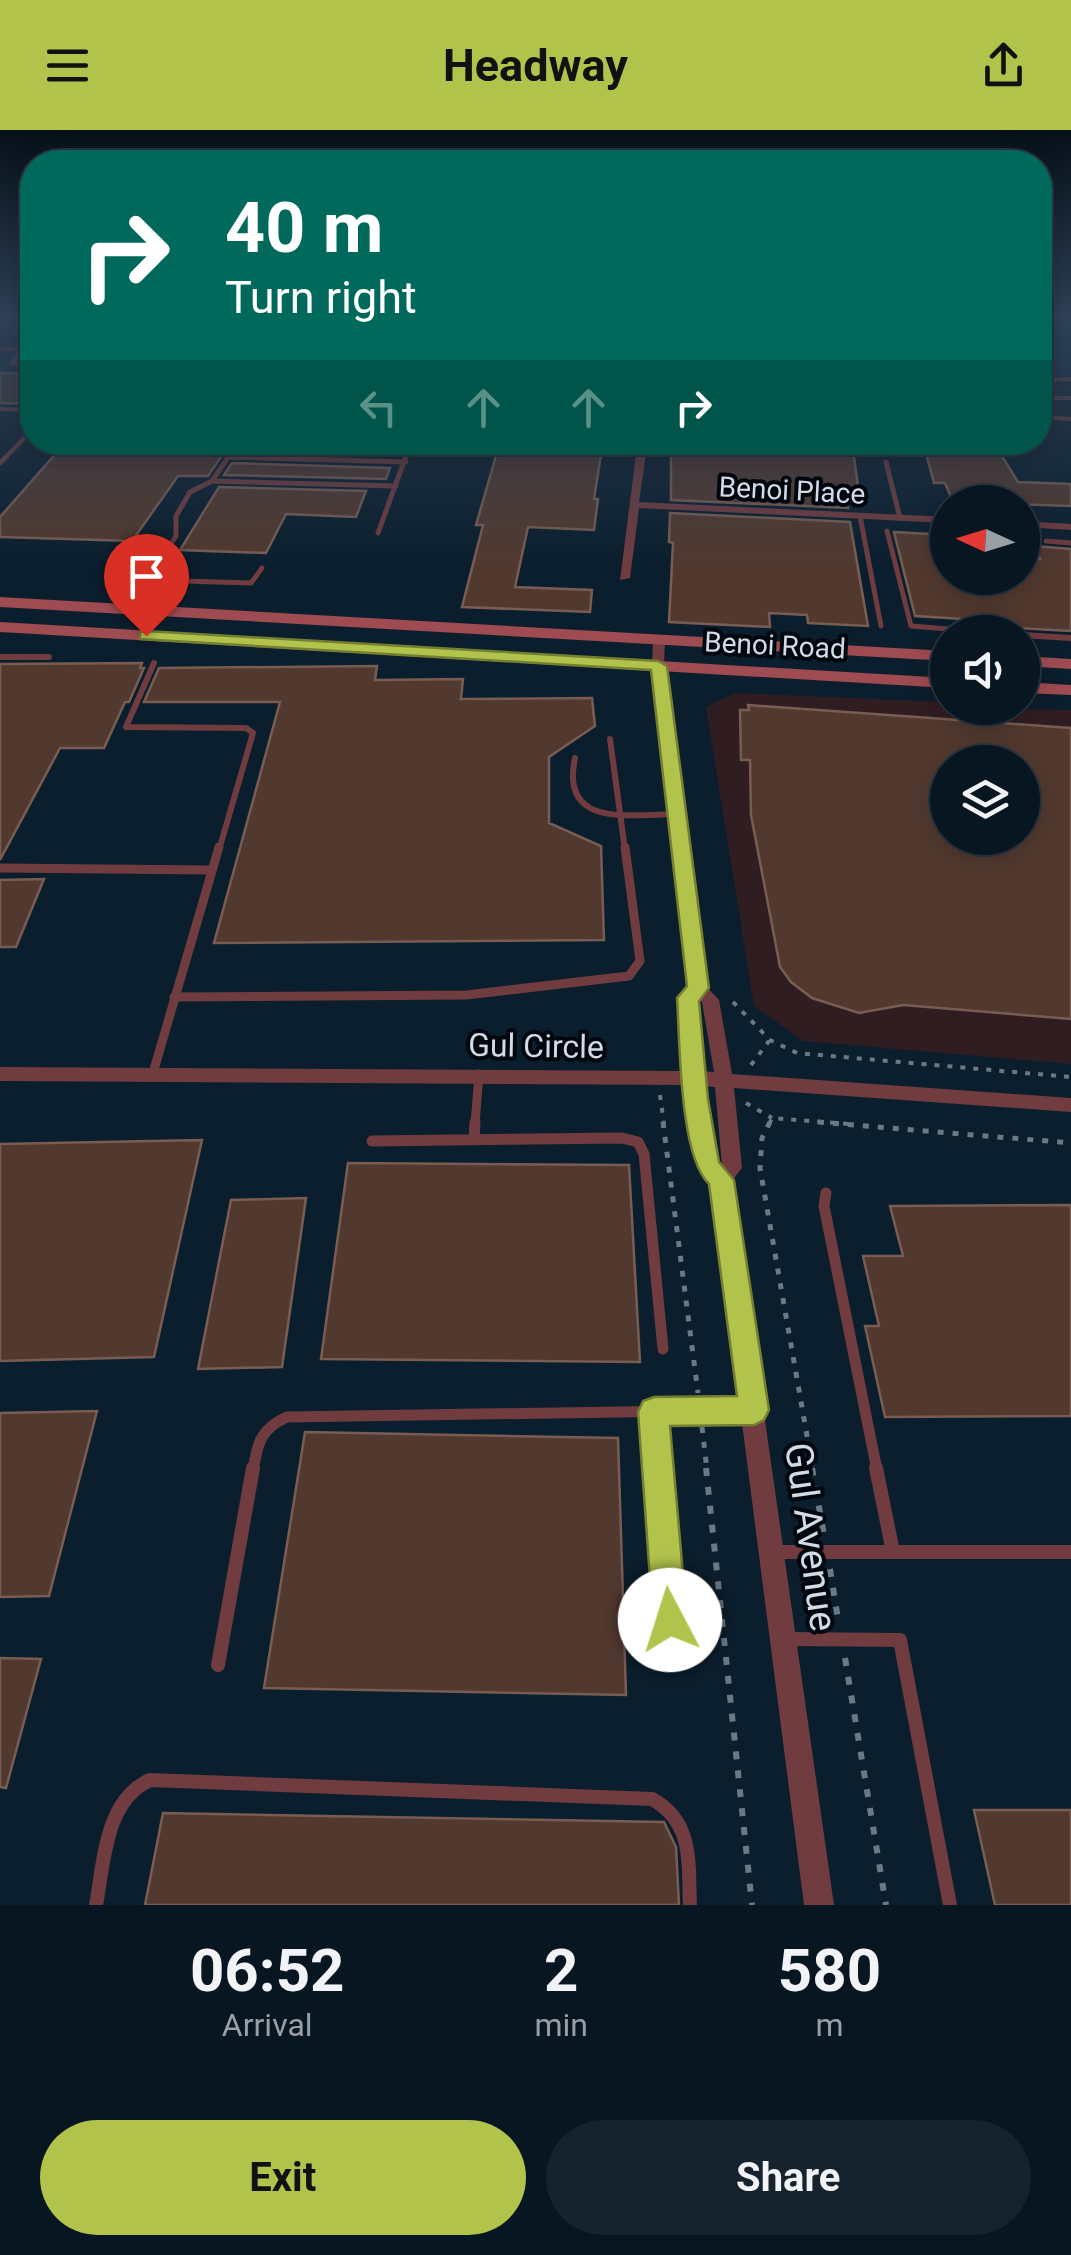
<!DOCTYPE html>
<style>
:root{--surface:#081622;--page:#16232f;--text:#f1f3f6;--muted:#989fa5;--line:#293540;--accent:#b2c34c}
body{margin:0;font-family:Roboto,sans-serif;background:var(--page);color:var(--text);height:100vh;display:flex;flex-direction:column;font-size:38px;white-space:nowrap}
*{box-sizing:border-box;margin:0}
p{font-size:32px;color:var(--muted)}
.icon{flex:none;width:55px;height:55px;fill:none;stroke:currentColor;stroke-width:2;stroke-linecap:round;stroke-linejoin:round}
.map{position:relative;height:1775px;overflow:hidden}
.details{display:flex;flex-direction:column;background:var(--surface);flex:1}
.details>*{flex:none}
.top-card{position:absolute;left:20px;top:20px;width:1032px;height:305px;border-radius:40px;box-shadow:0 5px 25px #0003,0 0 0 2px var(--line);background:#00695c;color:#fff;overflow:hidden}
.needle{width:65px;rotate:274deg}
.buttons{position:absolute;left:930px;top:355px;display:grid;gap:20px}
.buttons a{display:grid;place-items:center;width:110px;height:110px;border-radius:50%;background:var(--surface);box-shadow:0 5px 25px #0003,0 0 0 2px var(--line);font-size:50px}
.pin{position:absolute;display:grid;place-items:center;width:85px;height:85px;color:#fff;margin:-102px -42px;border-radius:50% 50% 50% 0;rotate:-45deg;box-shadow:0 0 10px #0007}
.pin .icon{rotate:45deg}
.me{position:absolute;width:110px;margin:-55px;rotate:355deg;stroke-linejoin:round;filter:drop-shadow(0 0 8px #0008)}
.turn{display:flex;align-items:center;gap:35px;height:210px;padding:0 40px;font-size:45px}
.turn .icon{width:130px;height:130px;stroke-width:2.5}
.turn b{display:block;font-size:70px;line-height:85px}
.lanes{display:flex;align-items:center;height:95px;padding:0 40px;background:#0003;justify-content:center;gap:50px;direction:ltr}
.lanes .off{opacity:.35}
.eta{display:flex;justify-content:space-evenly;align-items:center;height:170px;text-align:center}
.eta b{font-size:60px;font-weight:700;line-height:70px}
.cta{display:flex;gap:20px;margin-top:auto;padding:20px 40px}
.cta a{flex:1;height:115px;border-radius:60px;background:var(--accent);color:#111;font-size:40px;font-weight:700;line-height:115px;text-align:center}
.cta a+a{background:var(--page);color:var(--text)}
header{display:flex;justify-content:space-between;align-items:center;height:130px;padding:0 40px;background:var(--accent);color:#111;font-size:45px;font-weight:700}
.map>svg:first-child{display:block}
.industrial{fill:#301d21;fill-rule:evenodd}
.building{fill:#52392f;stroke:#785d53;stroke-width:2.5;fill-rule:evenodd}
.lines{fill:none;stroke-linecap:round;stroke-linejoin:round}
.path-far2{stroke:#697985;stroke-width:4;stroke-dasharray:5 8;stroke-linecap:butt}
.path-far1{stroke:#697985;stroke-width:5;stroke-dasharray:6 9;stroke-linecap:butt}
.path{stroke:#697985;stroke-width:6;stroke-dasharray:8 11;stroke-linecap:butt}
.lane-far5{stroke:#703c3f;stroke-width:4}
.lane-far4{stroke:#703c3f;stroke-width:5}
.lane-far3{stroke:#703c3f;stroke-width:6}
.lane-far2{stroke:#703c3f;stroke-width:9}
.lane-far1{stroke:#703c3f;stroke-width:11}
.lane{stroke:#703c3f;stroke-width:14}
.street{fill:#703c3f;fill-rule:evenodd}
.secondary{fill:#9e4b51;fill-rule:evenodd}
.route{fill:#b2c34c;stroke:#747f31;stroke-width:2.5}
.labels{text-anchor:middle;stroke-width:8;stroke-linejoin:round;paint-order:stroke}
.far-street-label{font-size:28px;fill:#d0dce6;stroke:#02070e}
.street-label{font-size:32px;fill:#d0dce6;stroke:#02070e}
.near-street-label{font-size:38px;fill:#d0dce6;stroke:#02070e}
</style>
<header><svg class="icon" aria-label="menu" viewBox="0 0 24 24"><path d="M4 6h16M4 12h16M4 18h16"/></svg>Headway<svg class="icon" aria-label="share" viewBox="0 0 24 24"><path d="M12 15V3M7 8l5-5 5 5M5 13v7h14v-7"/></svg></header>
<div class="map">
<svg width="1071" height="1775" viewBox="0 0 1071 1775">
<rect width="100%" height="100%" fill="#0b1e2d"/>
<path class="industrial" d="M 735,563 L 947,572 L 948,578 L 1071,580 L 1071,934 L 803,911 L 754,876 L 706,577 ZM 948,632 L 1022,632 L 1022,708 L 948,708 Z"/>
<path class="building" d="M 0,243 L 32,244 L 32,274 L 0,273 Z
M 66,312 L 231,312 L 208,346 L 178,346 L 132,411 L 0,407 L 0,387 Z
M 500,312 L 603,312 L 594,369 L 598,369 L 594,400 L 528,397 L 515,457 L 592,460 L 590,482 L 462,477 L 483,395 L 476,395 Z
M 671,312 L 852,312 L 860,371 L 846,370 L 848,378 L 671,370 Z
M 286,313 L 308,318 L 396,324 L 239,321 L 282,320 Z
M 924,316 L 997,318 L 1018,352 L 1071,354 L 1071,376 L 953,372 L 945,353 L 934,353 Z
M 232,333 L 390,338 L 386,349 L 224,345 Z
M 219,357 L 366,361 L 356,387 L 286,384 L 266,423 L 180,420 Z
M 670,383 L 850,392 L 868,496 L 808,493 L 807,485 L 769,483 L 770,497 L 669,492 L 673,413 L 669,412 Z
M 894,402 L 948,405 L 948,448 L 1022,448 L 1022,429 L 1040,429 L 1034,416 L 1071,419 L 1071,501 L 1014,498 L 1012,492 L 915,486 Z
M 142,533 L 140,538 L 144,538 L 129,572 L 125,572 L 104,618 L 60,618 L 0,730 L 0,534 Z
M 377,536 L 375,550 L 463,549 L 461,569 L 592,568 L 595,596 L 549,627 L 549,693 L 601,716 L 604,810 L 214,813 L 280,572 L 144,572 L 159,538 Z
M 748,575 L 1071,598 L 1071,889 L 903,875 L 859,883 L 812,868 L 791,852 L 780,837 L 777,821 L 751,685 L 750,630 L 741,630 L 740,580 L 749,580 ZM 948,632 L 1022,632 L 1022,708 L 948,708 Z
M 44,749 L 16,817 L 0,817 L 0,750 Z
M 202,1010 L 154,1227 L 0,1231 L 0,1014 Z
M 348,1033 L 629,1035 L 640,1232 L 321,1229 Z
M 306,1068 L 282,1237 L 198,1239 L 231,1070 Z
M 1071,1075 L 1071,1286 L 885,1287 L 865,1196 L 879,1196 L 863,1126 L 903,1126 L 890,1076 Z
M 97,1281 L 49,1466 L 0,1467 L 0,1283 Z
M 305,1302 L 618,1308 L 626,1565 L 264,1558 Z
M 0,1528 L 41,1529 L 6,1658 L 0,1657 Z
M 974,1680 L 1071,1680 L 1071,1775 L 995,1775 Z
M 163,1683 L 664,1692 L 676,1717 L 679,1775 L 145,1775 Z"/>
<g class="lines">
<path class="path-far2" d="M 733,872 L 770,910 L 797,923 L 1071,947
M 751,935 L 769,911
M 660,965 L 664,994
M 746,973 L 772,988
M 769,994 L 772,988 L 848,994"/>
<path class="path-far1" d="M 663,992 L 698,1263
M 770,992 L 762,1008 L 760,1038 L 813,1340
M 818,992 L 1071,1013
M 702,1297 L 707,1340"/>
<path class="path" d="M 706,1338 L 752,1775
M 812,1338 L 824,1405
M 830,1439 L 838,1489
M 845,1528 L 886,1775"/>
<path class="lane-far5" d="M 25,190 L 16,199 L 32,202
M 1040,204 L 1046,210 L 1040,211
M 32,215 L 25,217 L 11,233 L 32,234
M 0,219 L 22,219
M 1040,250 L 1071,249
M 1040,268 L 1071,268
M 0,279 L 32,280
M 1040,287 L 1071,289
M 308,312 L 409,319 L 405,329
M 228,327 L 284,329
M 4,329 L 32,300
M 227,329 L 238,312"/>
<path class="lane-far4" d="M 228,327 L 406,332
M 886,332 L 900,388
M 0,333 L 7,326
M 212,351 L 229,326
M 860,386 L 881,496
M 887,401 L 911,496 L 984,502
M 378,403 L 406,326
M 1046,411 L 1071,413
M 148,450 L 251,453 L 262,438
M 129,480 L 176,406 L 176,386 L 190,362 L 212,351 L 396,356"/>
<path class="lane-far3" d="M 952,499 L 989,502
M 1022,505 L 1071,508
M 0,527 L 49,527
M 154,533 L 126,597 L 246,598 L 253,603 L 219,720
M 610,609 L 625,720
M 575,628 C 560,697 627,685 674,684"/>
<path class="lane-far2" d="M 0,738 L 212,740
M 174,867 L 466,865 L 629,846 L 640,831 L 625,717
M 153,943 L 219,717
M 475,994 L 479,944"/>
<path class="lane-far1" d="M 474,1009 L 475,992
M 372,1011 L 622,1008 L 638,1012 L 644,1024 L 663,1219
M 826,1063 L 824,1076 L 877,1340
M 654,1282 L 658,1340
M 253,1340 C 258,1313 260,1299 287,1287 L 748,1280"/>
<path class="lane" d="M 658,1338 L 670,1490
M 876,1338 L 893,1422
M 774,1422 L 1071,1422
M 787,1509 L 900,1510 L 950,1775
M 218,1535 L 253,1338
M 96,1775 C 104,1732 105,1670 150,1650 L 652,1669 C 694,1692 688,1733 690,1775"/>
<path class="street" d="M 642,314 L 647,317 L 639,372 L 948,387 L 948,393 L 639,378 L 630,448 L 620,450 L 637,317 Z
M 1022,391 L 1071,394 L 1071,400 L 1022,397 Z
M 659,506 L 665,510 L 664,536 L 681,684 L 706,856 L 719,870 L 732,944 L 1071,968 L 1071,982 L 734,958 L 742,1038 L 731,1052 L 834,1775 L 804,1775 L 711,1052 L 693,1015 L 684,955 L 0,951 L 0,937 L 683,941 L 679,869 L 689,857 L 667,684 L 652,536 L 653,510 ZM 698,869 L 702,872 L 714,942 L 701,941 ZM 702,956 L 715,957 L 722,1036 L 713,1015 Z"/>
<path class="secondary" d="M 0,467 L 948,521 L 948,531 L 0,477 Z
M 0,492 L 948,548 L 948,558 L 0,502 Z
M 1022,526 L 1071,529 L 1071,539 L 1022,536 Z
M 1022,552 L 1071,555 L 1071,565 L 1022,563 Z"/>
</g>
<linearGradient id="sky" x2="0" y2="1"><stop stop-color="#061019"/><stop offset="0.43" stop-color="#2e4157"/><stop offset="1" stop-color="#2e4157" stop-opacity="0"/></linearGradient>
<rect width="1071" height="438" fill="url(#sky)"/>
<path class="route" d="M 146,501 L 658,531 L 667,536 L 709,858 L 699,871 L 708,969 L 719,1032 L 734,1050 L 769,1280 L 764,1290 L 754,1295 L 670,1296 L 687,1490 L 682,1502 L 670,1507 L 658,1502 L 653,1490 L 638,1282 L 643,1271 L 654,1267 L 737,1266 L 709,1054 C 679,1025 680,912 677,868 L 687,856 L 651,540 L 140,509 L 140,502 Z"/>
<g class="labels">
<g class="far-street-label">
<text transform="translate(792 360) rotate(3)" y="10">Benoi Place</text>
<text transform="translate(775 515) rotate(3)" y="10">Benoi Road</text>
</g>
<g class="street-label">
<text transform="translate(536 916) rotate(1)" y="11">Gul Circle</text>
</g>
<g class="near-street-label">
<text transform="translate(811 1407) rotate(82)" y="13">Gul Avenue</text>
</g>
</g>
</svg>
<div class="buttons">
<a><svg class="needle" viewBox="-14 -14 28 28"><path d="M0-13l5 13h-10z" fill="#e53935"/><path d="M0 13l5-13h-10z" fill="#989fa5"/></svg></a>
<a><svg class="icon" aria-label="sound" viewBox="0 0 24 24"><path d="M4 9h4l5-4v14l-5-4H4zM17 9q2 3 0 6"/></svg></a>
<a><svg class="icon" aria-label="layers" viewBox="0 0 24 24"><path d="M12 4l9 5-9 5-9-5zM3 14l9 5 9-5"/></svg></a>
</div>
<div class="pin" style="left:146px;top:506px;background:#d93025"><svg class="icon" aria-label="arrive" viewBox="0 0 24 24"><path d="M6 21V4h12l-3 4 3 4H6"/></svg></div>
<svg class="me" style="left:670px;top:1490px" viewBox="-20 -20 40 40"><circle r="19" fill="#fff"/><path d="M0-13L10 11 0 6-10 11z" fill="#b2c34c"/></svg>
<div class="top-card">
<div class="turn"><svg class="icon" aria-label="right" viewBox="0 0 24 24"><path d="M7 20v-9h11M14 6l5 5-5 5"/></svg><div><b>40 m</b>Turn right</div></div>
<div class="lanes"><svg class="icon off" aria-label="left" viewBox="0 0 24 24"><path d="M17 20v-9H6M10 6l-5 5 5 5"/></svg><svg class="icon off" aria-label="ahead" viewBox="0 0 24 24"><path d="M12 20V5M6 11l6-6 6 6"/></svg><svg class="icon off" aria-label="ahead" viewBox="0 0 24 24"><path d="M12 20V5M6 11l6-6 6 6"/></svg><svg class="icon" aria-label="right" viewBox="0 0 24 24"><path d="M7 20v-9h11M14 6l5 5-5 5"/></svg></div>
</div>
</div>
<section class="details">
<div class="eta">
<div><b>06:52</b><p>Arrival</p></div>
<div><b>2</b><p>min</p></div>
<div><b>580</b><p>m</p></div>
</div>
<div class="cta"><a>Exit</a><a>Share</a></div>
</section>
